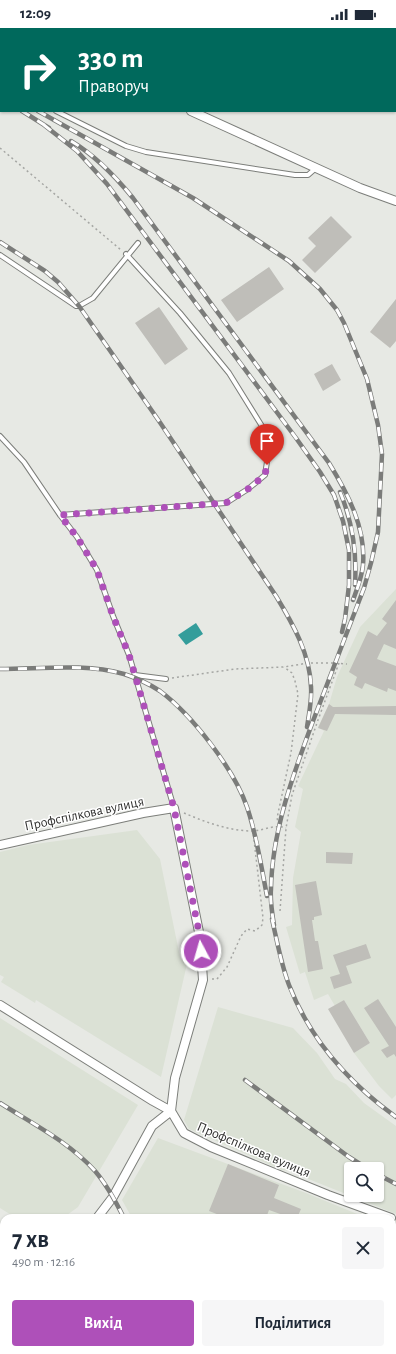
<!DOCTYPE html>
<html lang="uk">
<meta charset="utf-8">
<style>
:root{--surface:#fff;--page:#f6f6f7;--text:#1f2937;--muted:#747a83;--accent:#ae50b9}
body{margin:0;font-family:"Alegreya Sans",sans-serif;background:var(--page);color:var(--text);height:100vh;display:flex;flex-direction:column;font-size:15px;white-space:nowrap}
*{box-sizing:border-box;margin:0}
p{font-size:13px;color:var(--muted)}
.icon{flex:none;width:22px;height:22px;fill:none;stroke:currentColor;stroke-width:2;stroke-linecap:round;stroke-linejoin:round}
.map{position:relative;flex:1;overflow:hidden}
.sheet{position:absolute;left:0px;top:1186px;width:396px;height:140px;display:flex;flex-direction:column;background:var(--surface);border-radius:12px 12px 0 0;box-shadow:0 1px 3px #0004}
.sheet>*{flex:none}
.hud{position:absolute;left:0px;top:0px;width:396px;height:84px;box-shadow:0 1px 3px #0004;background:#00695c;color:#fff;overflow:hidden}
.fabs{position:absolute;left:344px;top:1134px;display:grid;gap:8px}
.fabs a{display:grid;place-items:center;width:40px;height:40px;border-radius:4px;background:var(--surface);box-shadow:0 1px 3px #0004;font-size:20px}
.pin{position:absolute;display:grid;place-items:center;width:34px;height:34px;color:#fff;margin:-41px -17px;border-radius:50% 50% 50% 0;rotate:-45deg;box-shadow:0 0 4px #0007}
.pin .icon{rotate:45deg}
.me{position:absolute;width:44px;margin:-22px;rotate:354deg;stroke-linejoin:round;filter:drop-shadow(0 0 3px #0008)}
.turn{display:flex;align-items:center;gap:14px;height:84px;padding:0 12px;font-size:18px}
.turn .icon{width:52px;height:52px;stroke-width:2.5}
.turn b{display:block;font-size:28px;line-height:34px}
.round{display:grid;place-items:center;flex:none;width:42px;height:42px;border-radius:4px;background:var(--page)}
.head{display:flex;align-items:center;justify-content:space-between;height:68px;padding:0 12px}
h1{font-size:24px;font-weight:700;line-height:30px}
.cta{display:flex;gap:8px;margin-top:auto;padding:8px 12px}
.cta a{flex:1;height:46px;border-radius:4px;background:var(--accent);color:#fff;font-size:16px;font-weight:700;line-height:46px;text-align:center}
.cta a+a{background:var(--page);color:var(--text)}
.status{display:flex;justify-content:space-between;align-items:center;height:28px;padding:0 20px;background:var(--surface);direction:ltr}
.status svg{height:11px;fill:currentColor}
.map>svg:first-child{display:block}
.built{fill:#dbe1d5;fill-rule:evenodd}
.water{fill:#349d9b}
.building{fill:#bfbeb9}
.lines{fill:none;stroke-linecap:round;stroke-linejoin:round}
.lane-casing{stroke:#7c7e7a;stroke-width:6}
.street-casing{stroke:#7c7e7a;stroke-width:10}
.path{stroke:#a5a6a3;stroke-width:1.5;stroke-dasharray:2 3;stroke-linecap:butt}
.lane{stroke:#fff;stroke-width:4}
.street{stroke:#fff;stroke-width:8}
.rail-casing{stroke:#7b7c7a;stroke-width:4.5}
.rail{stroke:#fff;stroke-width:3;stroke-dasharray:9;stroke-linecap:butt}
.route{stroke:#ae50b9;stroke-width:7;stroke-dasharray:0 12.6}
.labels{text-anchor:middle;stroke-width:3;stroke-linejoin:round;paint-order:stroke}
.street-label{font-size:14px;fill:#313130;stroke:#fff}
</style>
<div class="status"><b>12:09</b><svg viewBox="0 0 49 12"><path d="M0 12V9h3v3zM5 12V6h3v6zM10 12V3h3v9zM15 12V0h3v12zM26 1h20v11H26zM47 4h2v5h-2z"/></svg></div>
<div class="map">
<svg width="396" height="1326" viewBox="0 0 396 1326">
<rect width="100%" height="100%" fill="#e7e9e4"/>
<path class="built" d="M 396,561 L 396,1067 L 392,1071 L 379,1058 L 354,1025 L 370,1015 L 344,972 L 335,978 L 328,966 L 314,972 L 305,944 L 300,946 L 286,899 L 292,897 L 293,850 L 301,804 L 295,799 L 303,761 L 298,758 L 324,703 L 318,699 L 329,676 L 337,649 L 360,599 Z
M 137,802 L 160,831 L 180,929 L 187,936 L 161,1049 L 36,972 L 35,975 L 27,970 L 1,954 L 4,949 L 0,947 L 0,824 L 28,817 Z
M 218,979 L 293,1000 L 317,1025 L 335,1051 L 346,1056 L 364,1075 L 396,1098 L 396,1186 L 306,1150 L 296,1144 L 282,1142 L 189,1101 L 184,1092 ZM 351,1141 L 377,1141 L 377,1167 L 351,1167 Z
M 0,990 L 138,1077 L 78,1179 L 63,1190 L 16,1190 L 0,1180 Z
M 158,1110 L 306,1165 L 367,1190 L 132,1190 L 122,1172 Z
M 392,1200 L 396,1202 L 396,1326 L 215,1326 L 211,1322 L 392,1322 Z
M 0,1259 L 4,1261 L 4,1294 L 0,1323 Z"/>
<path class="water" d="M 196,595 L 203,606 L 186,617 L 178,607 Z"/>
<path class="building" d="M 331,188 L 352,209 L 315,245 L 302,232 L 316,218 L 308,210 Z
M 269,239 L 284,261 L 237,294 L 221,272 Z
M 396,271 L 396,313 L 390,320 L 370,304 Z
M 159,279 L 188,321 L 165,337 L 135,295 Z
M 332,336 L 341,352 L 323,363 L 314,346 Z
M 396,572 L 396,621 L 384,616 L 377,631 L 396,638 L 396,663 L 388,660 L 387,664 L 365,655 L 362,661 L 354,657 L 357,649 L 349,644 L 368,603 L 377,608 L 387,595 L 382,591 Z
M 329,676 L 333,679 L 396,678 L 396,687 L 335,686 L 327,703 L 318,700 Z
M 326,824 L 353,825 L 352,836 L 326,835 Z
M 316,853 L 322,887 L 314,889 L 314,892 L 312,892 L 315,913 L 318,913 L 323,941 L 308,944 L 295,857 Z
M 366,916 L 371,930 L 346,938 L 352,955 L 334,961 L 330,949 L 340,946 L 333,927 Z
M 378,971 L 396,999 L 396,1029 L 394,1026 L 387,1030 L 381,1022 L 389,1018 L 364,980 Z
M 344,972 L 370,1015 L 354,1025 L 328,981 Z
M 228,1136 L 279,1157 L 274,1170 L 301,1181 L 297,1190 L 285,1190 L 286,1188 L 269,1182 L 266,1190 L 227,1190 L 209,1183 Z"/>
<g class="lines">
<g class="lane-casing">
<path id="lane" d="M 0,51 L 1,52
M 56,83 L 126,118 L 146,124 L 295,147 L 308,147 L 316,140
M 0,227 L 76,278 L 79,278 L 93,270 L 138,215
M 0,408 L 24,434 L 60,487 L 77,509 L 97,542 L 113,588 L 129,627 L 174,780
M 60,487 L 226,475 L 248,461 L 265,447 L 268,427 L 265,403 L 229,345 L 180,285 L 126,226
M 135,647 L 166,651"/>
</g>
<g class="street-casing">
<path id="street" d="M 34,0 L 36,1
M 191,83 L 360,160 L 396,173
M 0,817 L 143,785 L 174,780 L 200,909 L 203,952 L 175,1050 L 171,1083 L 152,1098 L 113,1169 L 97,1190
M 0,977 L 153,1073 L 171,1083 L 184,1105 L 211,1119 L 328,1167 L 391,1190
M 0,1241 L 4,1243
M 49,1326 L 49,1322"/>
</g>
<path class="path" d="M 0,120 L 121,222
M 172,650 L 235,641 L 284,639 L 308,635 L 334,635 L 347,636
M 184,785 C 205,794 229,803 253,803 C 265,802 275,796 286,800
M 279,797 L 277,790 L 291,725 L 298,666 L 295,653 L 292,645 L 284,639
M 280,883 L 286,800 L 292,767 L 318,692 L 339,635
M 212,951 L 217,951 L 227,939 L 241,908 L 247,901 L 255,903 L 262,897 L 263,890 L 253,803"/>
<use href="#lane" class="lane"/>
<use href="#street" class="street"/>
<g class="rail-casing">
<path id="rail" d="M 0,62 L 1,62
M 0,70 L 1,71
M 22,83 L 49,100
M 38,83 L 193,170 L 289,233 L 320,261 L 337,282 L 344,295 L 367,351 L 378,397 L 382,426 L 378,504 L 371,535 L 364,560 C 347,604 330,649 313,693 C 293,747 272,803 271,861 C 270,873 272,885 274,897
M 44,97 L 77,123 L 107,156 L 296,410 L 320,444 L 334,467 L 343,493 L 349,522 L 349,557 L 345,591 L 342,604
M 71,113 C 96,128 115,148 133,170 L 329,435 C 348,466 366,500 363,537 C 362,549 357,561 353,572
M 0,214 L 45,243 L 58,254 L 79,278 L 159,393 L 276,568 C 293,596 310,626 311,659 C 312,672 309,686 307,699
M 340,464 C 353,495 357,524 355,557
M 0,641 C 41,641 84,635 124,646 C 137,650 149,656 160,663 C 192,687 234,741 247,779 C 257,808 261,838 267,868
M 272,891 C 277,913 281,936 289,957 C 310,1011 349,1055 396,1089
M 245,1052 L 349,1129 L 368,1141
M 0,1075 C 33,1096 69,1114 95,1143 C 107,1157 116,1174 124,1190
M 377,1146 L 396,1156
M 199,1322 L 203,1326"/>
</g>
<use href="#rail" class="rail"/>
</g>
<g class="lines">
<path class="route" d="M 201,923 L 200,909 L 174,780 L 129,627 L 113,588 L 97,542 L 77,509 L 60,487 L 226,475 L 248,461 L 265,447 L 267,437"/>
</g>
<g class="labels">
<g class="street-label">
<text transform="translate(84 785) rotate(-12)" y="5">Профспілкова вулиця</text>
<text transform="translate(254 1121) rotate(23)" y="5">Профспілкова вулиця</text>
</g>
</g>
</svg>
<div class="fabs">
<a><svg class="icon" aria-label="search" viewBox="0 0 24 24"><circle cx="10" cy="10" r="6"/><path d="M15 15l6 6"/></svg></a>
</div>
<div class="pin" style="left:267px;top:437px;background:#d93025"><svg class="icon" aria-label="arrive" viewBox="0 0 24 24"><path d="M6 21V4h12l-3 4 3 4H6"/></svg></div>
<svg class="me" style="left:201px;top:923px" viewBox="-20 -20 40 40"><circle r="17" fill="#ae50b9" stroke="#fff" stroke-width="3"/><path d="M0-11L8 9 0 5-8 9z" fill="#fff"/></svg>
<div class="hud">
<div class="turn"><svg class="icon" aria-label="right" viewBox="0 0 24 24"><path d="M7 20v-9h11M14 6l5 5-5 5"/></svg><div><b>330 m</b>Праворуч</div></div>
</div>
<section class="sheet">
<div class="head"><div><h1>7 хв</h1><p>490 m · 12:16</p></div><a class="round"><svg class="icon" aria-label="close" viewBox="0 0 24 24"><path d="M6 6l12 12M18 6L6 18"/></svg></a></div>
<div class="cta"><a>Вихід</a><a>Поділитися</a></div>
</section>
</div>
